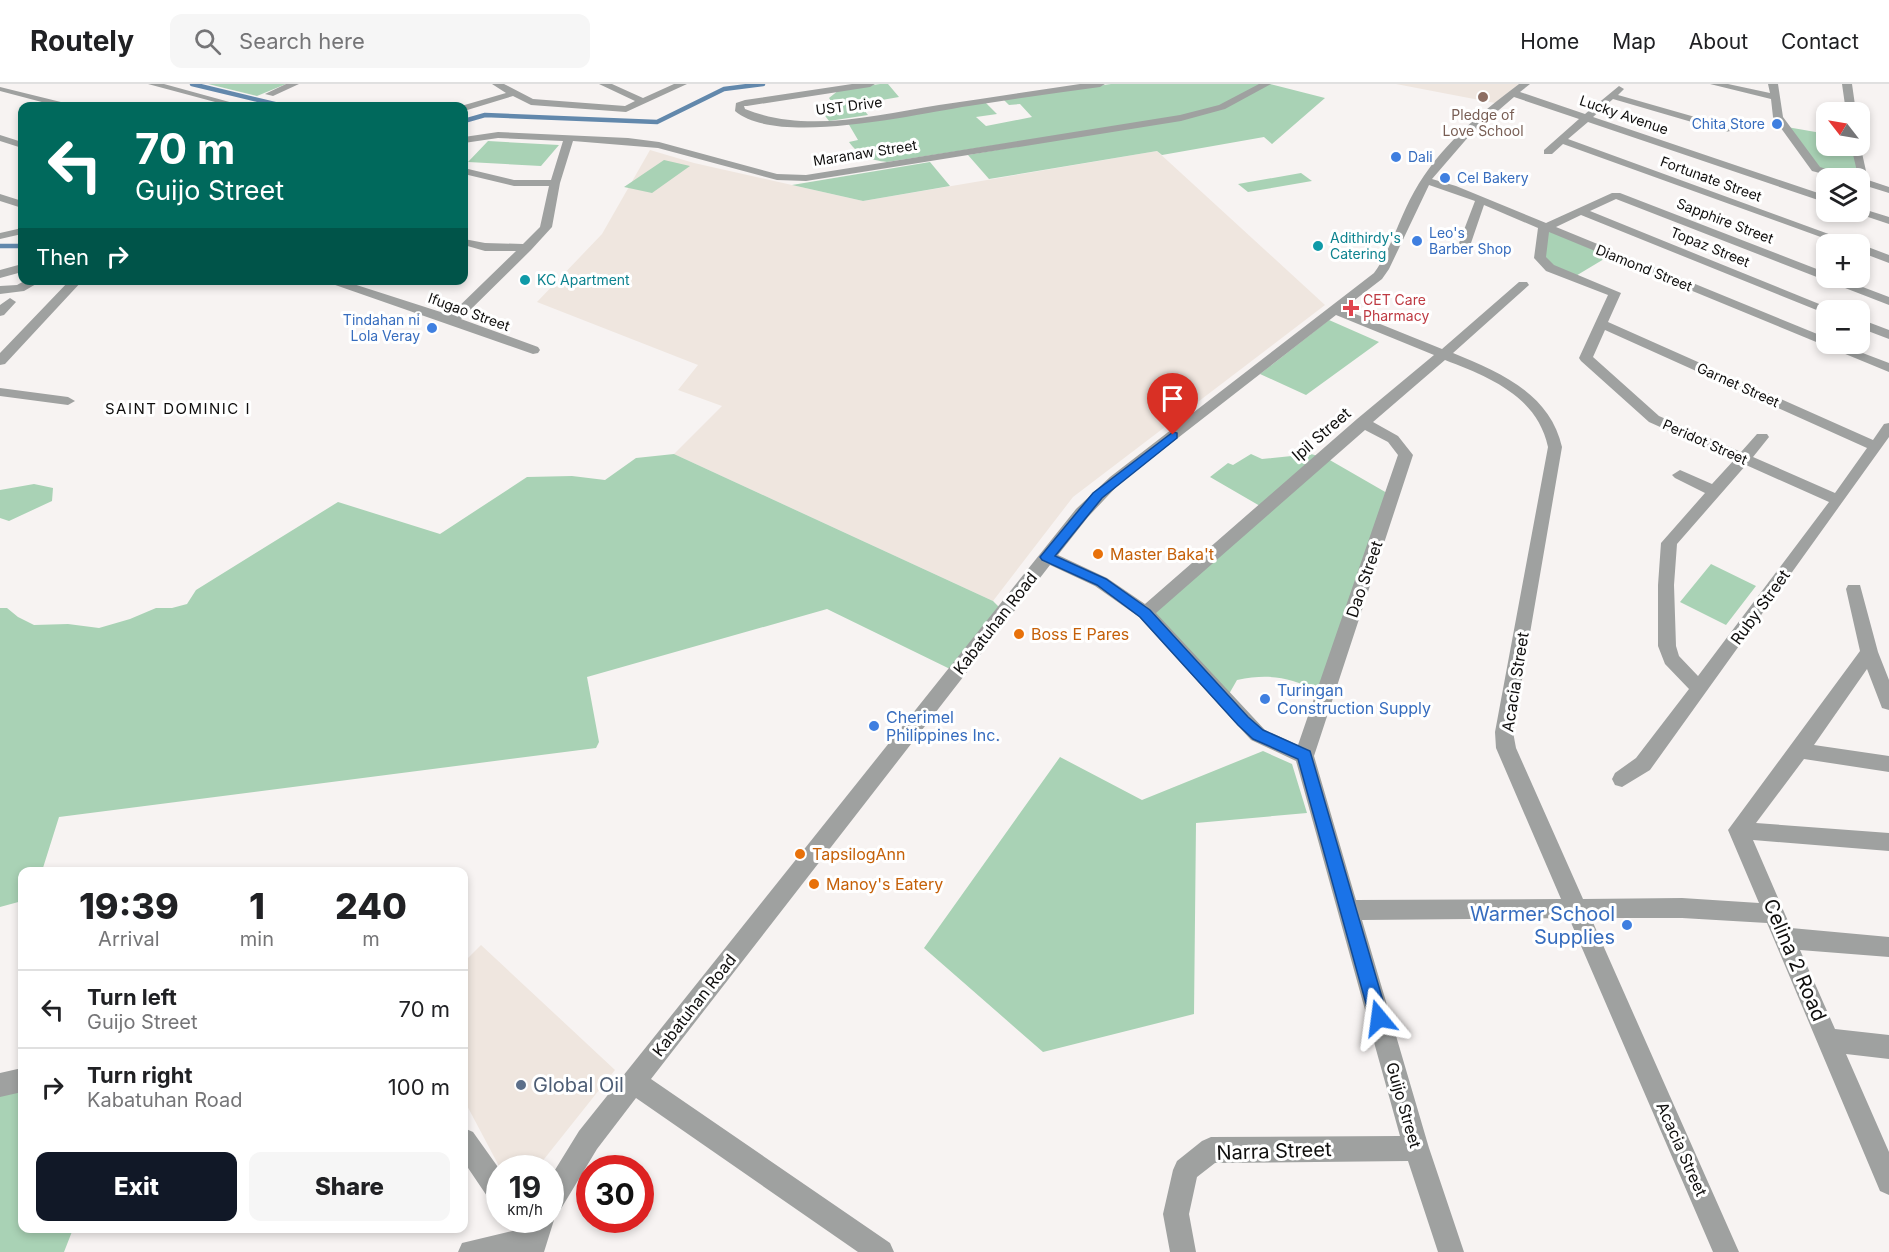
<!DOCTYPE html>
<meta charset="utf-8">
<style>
:root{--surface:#fff;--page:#f6f6f6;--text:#202124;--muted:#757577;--line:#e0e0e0;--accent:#111827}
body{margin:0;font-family:Inter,sans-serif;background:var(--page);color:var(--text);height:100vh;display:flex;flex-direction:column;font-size:22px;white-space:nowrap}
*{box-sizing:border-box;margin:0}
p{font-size:20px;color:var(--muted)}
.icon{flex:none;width:33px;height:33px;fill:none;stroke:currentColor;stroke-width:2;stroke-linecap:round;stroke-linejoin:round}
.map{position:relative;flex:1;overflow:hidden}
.side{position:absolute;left:18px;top:783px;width:450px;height:366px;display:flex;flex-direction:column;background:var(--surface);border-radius:12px;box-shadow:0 3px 9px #0003}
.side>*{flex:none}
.banner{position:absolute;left:18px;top:18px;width:450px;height:183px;border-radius:12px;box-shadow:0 3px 9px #0003;background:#00695c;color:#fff;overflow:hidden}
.needle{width:39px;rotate:301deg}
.controls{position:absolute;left:1816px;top:18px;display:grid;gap:12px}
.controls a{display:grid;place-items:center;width:54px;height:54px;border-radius:12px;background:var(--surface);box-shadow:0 3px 9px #0003;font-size:30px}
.speed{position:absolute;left:486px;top:1071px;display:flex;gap:12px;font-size:30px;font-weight:700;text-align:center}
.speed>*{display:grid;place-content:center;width:78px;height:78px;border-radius:50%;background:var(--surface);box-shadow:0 3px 9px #0003;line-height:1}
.speed small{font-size:15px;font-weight:400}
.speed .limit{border:9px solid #d22;background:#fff;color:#111}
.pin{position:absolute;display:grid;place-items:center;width:51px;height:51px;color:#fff;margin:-62px -26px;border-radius:50% 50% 50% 0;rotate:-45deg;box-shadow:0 0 6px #0007}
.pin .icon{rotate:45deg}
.me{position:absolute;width:66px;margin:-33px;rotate:344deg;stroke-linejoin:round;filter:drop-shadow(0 0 4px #0008)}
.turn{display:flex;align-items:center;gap:21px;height:126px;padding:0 18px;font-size:27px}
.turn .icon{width:78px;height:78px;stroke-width:2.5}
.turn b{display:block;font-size:42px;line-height:51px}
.then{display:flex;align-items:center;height:57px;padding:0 18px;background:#0003;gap:12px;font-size:22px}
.eta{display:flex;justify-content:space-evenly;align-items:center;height:102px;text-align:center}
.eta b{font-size:36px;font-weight:800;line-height:42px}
.action{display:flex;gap:12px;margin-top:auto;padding:12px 18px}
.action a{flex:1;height:69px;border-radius:12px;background:var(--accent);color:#fff;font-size:24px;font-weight:800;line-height:69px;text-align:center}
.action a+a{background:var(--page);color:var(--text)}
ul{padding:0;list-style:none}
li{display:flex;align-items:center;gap:18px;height:78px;padding:0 18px;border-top:2px solid var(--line)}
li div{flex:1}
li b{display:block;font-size:22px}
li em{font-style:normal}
header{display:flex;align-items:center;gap:36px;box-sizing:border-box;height:84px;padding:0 30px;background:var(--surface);border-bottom:2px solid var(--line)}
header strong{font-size:28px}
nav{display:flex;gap:33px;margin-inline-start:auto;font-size:21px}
.search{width:420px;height:54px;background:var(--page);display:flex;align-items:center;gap:15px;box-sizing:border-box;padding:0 21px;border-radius:12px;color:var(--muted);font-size:22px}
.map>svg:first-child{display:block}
.built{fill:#efe6df}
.green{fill:#a9d2b5}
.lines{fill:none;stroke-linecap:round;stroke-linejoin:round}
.stream{stroke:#6288ac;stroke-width:4.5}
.minor{fill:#9fa1a0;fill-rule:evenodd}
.route{fill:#1a73e8;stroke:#114b97;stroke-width:1.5}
.education-dot{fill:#8d6e63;stroke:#fff;stroke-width:2}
.shop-dot{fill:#3f7fe0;stroke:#fff;stroke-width:2}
.culture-dot{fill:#0f9aa8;stroke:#fff;stroke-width:2}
.health-dot{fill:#e0444e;stroke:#fff;stroke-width:2}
.food-dot{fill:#e8710a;stroke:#fff;stroke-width:2}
.service-dot{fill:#5c6f8a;stroke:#fff;stroke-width:2}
.labels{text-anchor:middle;stroke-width:6;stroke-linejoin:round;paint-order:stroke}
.far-street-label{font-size:14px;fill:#0f0e0d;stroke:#fff}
.far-education-label{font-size:14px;fill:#785e54;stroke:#fff}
.far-shop-label{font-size:14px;fill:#366cbe;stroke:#fff;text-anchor:start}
.far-culture-label{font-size:14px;fill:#0d838f;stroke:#fff;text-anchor:start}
.far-health-label{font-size:14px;fill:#be3a42;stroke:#fff;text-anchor:start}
.far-neighbourhood-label{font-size:15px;letter-spacing:1.5px;fill:#0f0e0d;stroke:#fff}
.street-label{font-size:16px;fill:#0f0e0d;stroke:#fff}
.food-label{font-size:16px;fill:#c56008;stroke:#fff;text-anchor:start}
.shop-label{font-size:16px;fill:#366cbe;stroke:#fff;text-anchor:start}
.near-shop-label{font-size:20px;fill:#366cbe;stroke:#fff;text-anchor:end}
.near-street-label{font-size:20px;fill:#0f0e0d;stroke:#fff}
.near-service-label{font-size:20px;fill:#4e5e75;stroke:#fff;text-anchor:start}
</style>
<header>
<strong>Routely</strong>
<div class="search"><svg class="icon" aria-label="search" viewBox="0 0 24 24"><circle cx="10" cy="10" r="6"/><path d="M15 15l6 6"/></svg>Search here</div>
<nav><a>Home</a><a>Map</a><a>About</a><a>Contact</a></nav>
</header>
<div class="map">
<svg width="1889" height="1168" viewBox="0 0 1889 1168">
<rect width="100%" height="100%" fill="#f7f3f2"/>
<path class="built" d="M 1396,0 L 1519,0 L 1495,19 Z
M 650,66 L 694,79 L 863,117 L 1157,67 L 1325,221 L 1073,413 L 993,517 L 674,370 L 722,322 L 678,306 L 698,281 L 537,218 L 602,150 Z
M 481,861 L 615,986 L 537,1084 L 500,1084 L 464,1016 L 464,878 Z"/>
<path class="green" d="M 208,0 L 286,0 L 257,12 Z
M 880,0 L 888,0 L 899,13 L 859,20 L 868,31 L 829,37 L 820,25 L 835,23 L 829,14 L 839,6 Z
M 1111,0 L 1262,0 L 1219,22 L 1177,33 L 887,78 C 870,76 859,72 849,58 L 858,56 L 848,39 L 985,18 L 997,30 L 976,33 L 986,42 L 1032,33 L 1020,20 L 1009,21 L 1003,15 Z
M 1270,0 L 1325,14 L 1272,60 L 1264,53 L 1162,71 L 1157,67 L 989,95 L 968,71 L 1199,30 Z
M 1787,43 L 1827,50 L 1827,62 L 1855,62 L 1860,94 L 1852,94 L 1817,85 Z
M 488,57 L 559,61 L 541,82 L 468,78 Z
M 664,76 L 690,82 L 652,109 L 624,103 Z
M 930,78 L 950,102 L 863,117 L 792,101 Z
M 1301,89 L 1312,97 L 1248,108 L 1238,100 Z
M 1544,145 L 1609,172 L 1574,193 L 1550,184 L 1541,161 Z
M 1329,236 L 1379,258 L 1306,311 L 1260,290 Z
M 674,370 L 993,517 L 999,523 L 950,585 L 827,525 L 587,593 L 599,658 L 596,664 L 59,733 L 42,787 L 22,788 L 22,817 L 0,823 L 0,524 L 7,524 L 18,533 L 34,541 L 68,540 L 99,544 L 130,535 L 156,524 L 172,524 L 187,520 L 196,506 L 338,418 L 440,450 L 527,393 L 572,392 L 605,396 L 636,374 Z
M 1251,370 L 1262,375 L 1311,370 L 1318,372 L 1260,422 L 1210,393 L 1228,379 L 1233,381 Z
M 1328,375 L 1387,409 L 1319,606 C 1287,594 1271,589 1237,596 L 1229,610 L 1152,528 Z
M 34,400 L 53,404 L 52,417 L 9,437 L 0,434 L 0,406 Z
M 1711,480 L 1756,502 L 1726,541 L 1680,518 Z
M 1263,667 L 1292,680 L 1307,729 L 1196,739 L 1194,930 L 1043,968 L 924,864 L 1060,673 L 1142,716 Z
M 22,1006 L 22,1144 L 73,1145 L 64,1168 L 0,1168 L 0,1011 Z"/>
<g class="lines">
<path class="stream" d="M 192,0 L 283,22
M 464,37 L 485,31 L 657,38 L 724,5 L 763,0
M 0,162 L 22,162"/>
<path class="minor" d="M 148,0 L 164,0 L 244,22 L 230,22 Z
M 286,0 L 299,0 L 273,12 L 265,10 Z
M 492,0 L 504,0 L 533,15 L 625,22 L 635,17 L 599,0 L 612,0 L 643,14 L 674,0 L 687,0 L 626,28 L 531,21 L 513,12 L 464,27 L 464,22 L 461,22 L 506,9 Z
M 852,0 L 875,0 L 870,3 L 747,22 L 744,22 L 745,25 C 806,50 876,31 939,21 C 986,14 1033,7 1080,0 L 1105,0 L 1100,3 C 1056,9 1012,15 969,22 C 916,30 777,63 735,27 L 736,19 L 745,16 Z
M 1259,0 L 1271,0 L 1225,25 L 1181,37 L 806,97 L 777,96 L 658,64 L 573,57 L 560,99 L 552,143 L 531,166 L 461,235 L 538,263 L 540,266 L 538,269 L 533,270 L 321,196 L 341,196 L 450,231 L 516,167 L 485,167 L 464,161 L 464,155 L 485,159 L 523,160 L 540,143 L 549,102 L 514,102 L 464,90 L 464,84 L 514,96 L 551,96 L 563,57 L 498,54 L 464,59 L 464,53 L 498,48 L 628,54 L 659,58 L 777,90 L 806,91 L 1180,31 L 1219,21 Z
M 1519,0 L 1530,0 L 1520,8 L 1585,30 L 1619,2 L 1624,5 L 1618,11 L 1730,43 L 1730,47 L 1726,48 L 1613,15 L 1593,33 L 1827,112 L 1827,119 L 1588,38 L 1568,55 L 1856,160 L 1840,160 L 1563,60 L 1552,70 L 1544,70 L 1544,66 L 1579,35 L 1514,13 L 1470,51 L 1432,95 L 1456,102 L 1546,139 L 1612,109 L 1620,109 L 1827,189 L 1827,194 L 1839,194 L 1889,213 L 1889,221 L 1616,115 L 1590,127 L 1834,226 L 1824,229 L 1581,131 L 1556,143 L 1827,254 L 1827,260 L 1839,260 L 1889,279 L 1889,288 L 1549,148 L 1546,173 L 1554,181 L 1621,209 L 1608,238 L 1873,356 L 1884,340 L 1889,339 L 1889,353 L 1650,686 L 1622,703 L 1615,701 L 1612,695 L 1615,689 L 1636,674 L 1689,605 L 1665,580 L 1658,562 L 1658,501 L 1661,459 L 1705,409 L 1675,394 L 1672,391 L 1680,386 L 1712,400 L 1734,376 L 1649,338 L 1581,277 L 1579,274 L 1608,211 L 1546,187 L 1534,174 L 1538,144 L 1484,121 L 1471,159 L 1469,161 L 1461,161 L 1459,159 L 1475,117 L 1429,101 L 1389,185 L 1382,195 L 1343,225 L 1442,265 L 1519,198 L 1527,198 L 1529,201 L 1453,269 C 1499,288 1550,309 1562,363 L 1513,648 L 1516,664 L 1583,815 L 1682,814 L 1759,819 L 1728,746 L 1860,567 L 1846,505 L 1848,501 L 1860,501 L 1878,568 L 1889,596 L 1889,626 L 1882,624 L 1867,585 L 1814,661 L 1889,672 L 1889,688 L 1804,675 L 1756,739 L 1889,749 L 1889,767 L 1753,756 L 1791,844 L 1889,853 L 1889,873 L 1800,866 L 1835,945 L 1889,951 L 1889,975 L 1846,970 L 1889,1068 L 1889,1111 L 1880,1107 L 1767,839 L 1682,834 L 1591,834 L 1739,1168 L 1713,1168 L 1569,834 L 1362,836 L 1429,1064 L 1464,1168 L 1438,1168 L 1408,1077 L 1215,1079 L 1197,1093 L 1189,1130 L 1196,1168 L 1170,1168 L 1163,1130 L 1173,1086 L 1177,1077 L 1202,1057 L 1211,1053 L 1400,1052 L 1296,677 L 1251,656 L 1139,533 L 1095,502 L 1050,481 L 651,995 L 890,1159 L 894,1168 L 858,1168 L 636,1014 L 597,1065 L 559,1128 L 552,1131 L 554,1136 L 544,1168 L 458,1168 L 462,1159 L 525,1144 L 528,1136 L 550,1136 L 550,1094 L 579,1047 L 1076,425 L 1110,393 L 1374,189 C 1392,164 1399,134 1414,108 C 1439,63 1479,30 1519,0 ZM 1336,231 L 1434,271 L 1357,335 L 1145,520 L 1107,494 L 1058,471 L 1088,433 L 1120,399 ZM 1605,246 L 1867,364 L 1835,409 L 1753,373 L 1769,353 L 1767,350 L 1757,350 L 1741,368 L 1659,332 L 1593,273 ZM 1445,276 C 1489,293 1537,312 1548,363 L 1495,648 L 1496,664 L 1561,815 L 1356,816 L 1314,672 L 1413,371 L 1398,352 L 1373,338 ZM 1365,346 L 1388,358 L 1398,371 L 1298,661 L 1265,646 L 1156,529 ZM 1746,381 L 1829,418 L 1698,592 L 1679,572 L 1676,562 L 1674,501 L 1677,460 Z
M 1710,0 L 1728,0 L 1770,9 L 1768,0 L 1778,0 L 1783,33 L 1820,83 L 1854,94 L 1839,94 L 1812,87 L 1773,33 L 1771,15 Z
M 1842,0 L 1852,0 L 1856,28 L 1846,28 Z
M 0,3 L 69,20 L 71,22 L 57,22 L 0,7 Z
M 0,51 L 22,58 L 22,64 L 0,57 Z
M 1860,60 L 1868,96 L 1889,103 L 1889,109 L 1860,100 L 1851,62 Z
M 0,110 L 22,117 L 22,124 L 0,117 Z
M 1860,124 L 1889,133 L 1889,140 L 1856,129 L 1855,128 L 1860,128 Z
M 22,144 L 22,150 L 0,155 L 0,149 Z
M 1860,160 L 1889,171 L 1889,179 L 1860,168 Z
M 22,180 L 22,188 L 0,194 L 0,186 Z
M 26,196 L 43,196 L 24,207 L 0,210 L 0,202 L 17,201 Z
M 70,196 L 83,196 L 5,280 L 0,281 L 0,269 Z
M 10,214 L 16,218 L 4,231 L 0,232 L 0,221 Z
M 1860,235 L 1889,246 L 1889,255 L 1860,244 Z
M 0,304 L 68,313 L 75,317 L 68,321 L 0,312 Z
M 22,984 L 22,1008 L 0,1013 L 0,989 Z
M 464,1044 L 473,1048 L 500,1086 L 500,1122 L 491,1118 L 464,1078 Z"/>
</g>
<path class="route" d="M 1173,348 L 1177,349 L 1177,354 L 1102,414 L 1055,472 L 1106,495 L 1150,526 L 1248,633 L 1263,646 L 1310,667 L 1388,934 L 1385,940 L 1379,943 L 1373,940 L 1370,934 L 1298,675 L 1253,655 L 1238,641 L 1140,533 L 1097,501 L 1042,476 L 1040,473 L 1093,409 Z"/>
<circle class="education-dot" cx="1483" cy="13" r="6"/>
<g class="shop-dot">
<circle cx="1777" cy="40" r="6"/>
<circle cx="1396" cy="73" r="6"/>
<circle cx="1445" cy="94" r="6"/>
<circle cx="1417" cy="157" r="6"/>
<circle cx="432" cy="244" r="6"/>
<circle cx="1265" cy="615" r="6"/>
<circle cx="874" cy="642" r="6"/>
<circle cx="1627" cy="841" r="6"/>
</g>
<g class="culture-dot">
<circle cx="1318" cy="162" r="6"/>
<circle cx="525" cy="196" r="6"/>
</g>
<path class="health-dot" d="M1348 215h6v6h6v6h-6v6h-6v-6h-6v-6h6z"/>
<g class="food-dot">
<circle cx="1098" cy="470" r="6"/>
<circle cx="1019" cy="550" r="6"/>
<circle cx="800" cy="770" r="6"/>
<circle cx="814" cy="800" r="6"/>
</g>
<circle class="service-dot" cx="521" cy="1001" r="6"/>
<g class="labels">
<g class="far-street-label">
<text transform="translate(849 22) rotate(-7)" y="5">UST Drive</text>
<text transform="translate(1624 31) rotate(19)" y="5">Lucky Avenue</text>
<text transform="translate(865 69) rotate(-9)" y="5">Maranaw Street</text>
<text transform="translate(1711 95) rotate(20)" y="5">Fortunate Street</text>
<text transform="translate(1725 137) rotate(21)" y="5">Sapphire Street</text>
<text transform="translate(1710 163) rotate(22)" y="5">Topaz Street</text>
<text transform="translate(1644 184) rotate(22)" y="5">Diamond Street</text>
<text transform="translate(469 228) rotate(20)" y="5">Ifugao Street</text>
<text transform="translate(1738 301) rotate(24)" y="5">Garnet Street</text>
<text transform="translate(1705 358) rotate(24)" y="5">Peridot Street</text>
</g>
<g class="far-education-label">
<text x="1483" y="36">Pledge of<tspan x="1483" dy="16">Love School</tspan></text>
</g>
<g class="far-shop-label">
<text x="1765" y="45" text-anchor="end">Chita Store</text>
<text x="1408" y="78">Dali</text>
<text x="1457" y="99">Cel Bakery</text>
<text x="1429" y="154">Leo's<tspan x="1429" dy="16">Barber Shop</tspan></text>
<text x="420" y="241" text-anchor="end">Tindahan ni<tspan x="420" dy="16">Lola Veray</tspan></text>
</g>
<g class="far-culture-label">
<text x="1330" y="159">Adithirdy's<tspan x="1330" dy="16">Catering</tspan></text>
<text x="537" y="201">KC Apartment</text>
</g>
<g class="far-health-label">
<text x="1363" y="221">CET Care<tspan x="1363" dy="16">Pharmacy</tspan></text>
</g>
<g class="far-neighbourhood-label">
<text x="178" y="330">SAINT DOMINIC I</text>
</g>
<g class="street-label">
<text transform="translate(1321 350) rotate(-41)" y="6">Ipil Street</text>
<text transform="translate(1364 495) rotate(-71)" y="6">Dao Street</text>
<text transform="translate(1760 523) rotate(-54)" y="6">Ruby Street</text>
<text transform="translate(995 539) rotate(-52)" y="6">Kabatuhan Road</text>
<text transform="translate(1515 598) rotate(-81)" y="6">Acacia Street</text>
<text transform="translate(694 921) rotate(-52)" y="6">Kabatuhan Road</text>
<text transform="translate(1404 1021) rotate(74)" y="6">Guijo Street</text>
<text transform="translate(1682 1065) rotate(66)" y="6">Acacia Street</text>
</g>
<g class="food-label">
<text x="1110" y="476">Master Baka't</text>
<text x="1031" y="556">Boss E Pares</text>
<text x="812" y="776">TapsilogAnn</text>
<text x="826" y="806">Manoy's Eatery</text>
</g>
<g class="shop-label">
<text x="1277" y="612">Turingan<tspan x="1277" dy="18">Construction Supply</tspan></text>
<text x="886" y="639">Cherimel<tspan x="886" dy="18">Philippines Inc.</tspan></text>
</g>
<g class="near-shop-label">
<text x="1615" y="837">Warmer School<tspan x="1615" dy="23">Supplies</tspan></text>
</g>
<g class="near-street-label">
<text transform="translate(1795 876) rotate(67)" y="7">Celina 2 Road</text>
<text transform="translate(1274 1067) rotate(-2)" y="7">Narra Street</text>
</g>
<g class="near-service-label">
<text x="533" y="1008">Global Oil</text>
</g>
</g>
</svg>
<div class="controls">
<a><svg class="needle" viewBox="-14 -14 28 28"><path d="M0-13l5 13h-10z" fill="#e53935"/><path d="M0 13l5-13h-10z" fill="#757577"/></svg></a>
<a><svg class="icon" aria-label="layers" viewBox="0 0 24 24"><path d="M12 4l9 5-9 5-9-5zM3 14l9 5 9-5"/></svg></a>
<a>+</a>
<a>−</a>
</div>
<div class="speed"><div>19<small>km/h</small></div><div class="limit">30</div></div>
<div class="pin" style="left:1173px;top:351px;background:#d93025"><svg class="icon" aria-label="arrive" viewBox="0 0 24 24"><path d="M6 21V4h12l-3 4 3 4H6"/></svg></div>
<svg class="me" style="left:1379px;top:934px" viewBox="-20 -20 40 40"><path d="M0-17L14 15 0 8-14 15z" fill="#1a73e8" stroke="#fff" stroke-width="4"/></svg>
<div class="banner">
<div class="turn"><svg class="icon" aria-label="left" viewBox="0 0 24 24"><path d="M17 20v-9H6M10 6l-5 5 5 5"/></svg><div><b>70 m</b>Guijo Street</div></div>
<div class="then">Then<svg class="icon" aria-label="right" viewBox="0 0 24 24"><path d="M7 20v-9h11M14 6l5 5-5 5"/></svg></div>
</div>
<section class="side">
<div class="eta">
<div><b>19:39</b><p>Arrival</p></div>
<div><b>1</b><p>min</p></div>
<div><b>240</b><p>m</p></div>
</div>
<ul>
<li><svg class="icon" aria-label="left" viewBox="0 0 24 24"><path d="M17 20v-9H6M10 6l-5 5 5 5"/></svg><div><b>Turn left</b><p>Guijo Street</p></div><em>70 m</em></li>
<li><svg class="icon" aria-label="right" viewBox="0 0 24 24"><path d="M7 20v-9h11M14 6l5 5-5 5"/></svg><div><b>Turn right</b><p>Kabatuhan Road</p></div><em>100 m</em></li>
</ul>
<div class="action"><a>Exit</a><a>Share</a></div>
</section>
</div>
